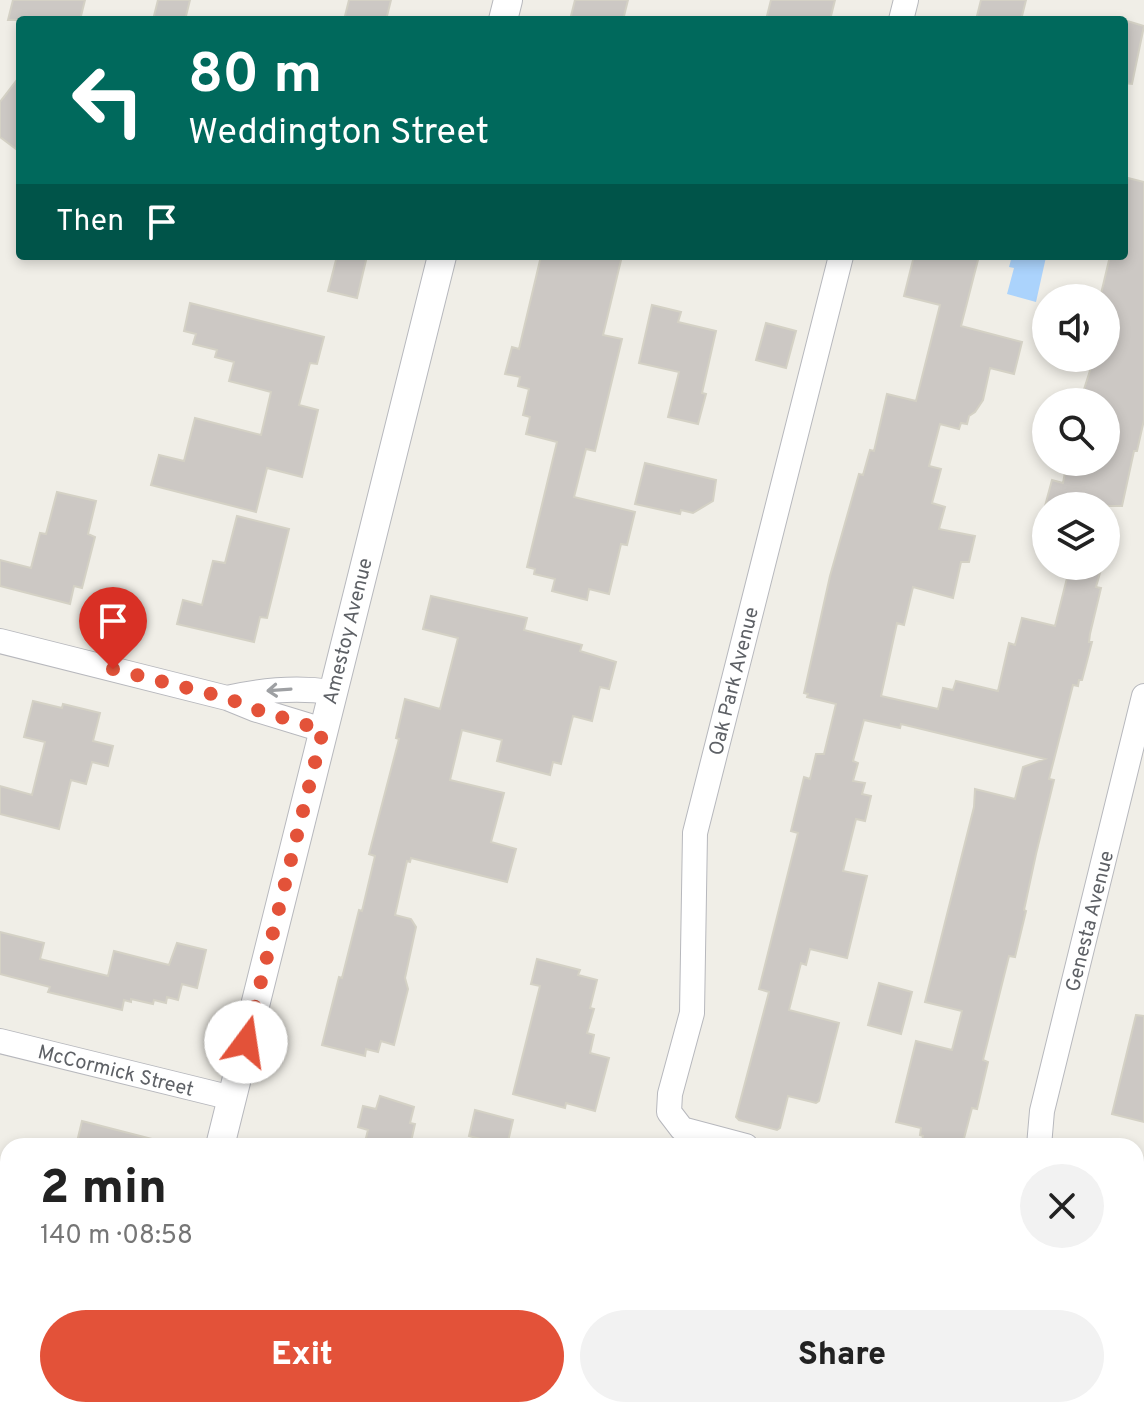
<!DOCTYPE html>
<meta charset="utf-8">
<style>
:root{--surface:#fff;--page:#f2f2f2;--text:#222;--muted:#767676;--accent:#e35239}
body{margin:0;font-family:Overpass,sans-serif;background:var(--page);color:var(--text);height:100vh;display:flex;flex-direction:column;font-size:30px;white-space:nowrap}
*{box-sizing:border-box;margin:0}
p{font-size:26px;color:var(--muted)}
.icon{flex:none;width:44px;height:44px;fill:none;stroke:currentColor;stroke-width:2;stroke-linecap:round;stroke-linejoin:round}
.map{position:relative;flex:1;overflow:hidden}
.details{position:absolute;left:0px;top:1138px;width:1144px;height:280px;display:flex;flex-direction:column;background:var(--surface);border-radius:24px 24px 0 0;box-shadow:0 4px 12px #0003}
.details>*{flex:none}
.top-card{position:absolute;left:16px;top:16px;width:1112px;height:244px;border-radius:8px;box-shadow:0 4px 12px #0003;background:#00695c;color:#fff;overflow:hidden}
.controls{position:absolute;left:1032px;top:284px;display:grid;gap:16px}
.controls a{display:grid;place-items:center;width:88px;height:88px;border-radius:50%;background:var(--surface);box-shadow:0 4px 12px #0003;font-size:40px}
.pin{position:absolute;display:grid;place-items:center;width:68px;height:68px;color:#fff;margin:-82px -34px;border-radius:50% 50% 50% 0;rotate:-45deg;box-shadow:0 0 8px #0007}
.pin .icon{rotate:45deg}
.me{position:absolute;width:88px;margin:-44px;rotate:14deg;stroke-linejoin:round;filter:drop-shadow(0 0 6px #0008)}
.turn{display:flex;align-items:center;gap:28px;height:168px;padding:0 40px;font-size:36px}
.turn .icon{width:104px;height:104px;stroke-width:2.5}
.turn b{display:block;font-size:56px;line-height:68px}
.then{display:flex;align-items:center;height:76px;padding:0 40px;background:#0003;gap:16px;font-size:30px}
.round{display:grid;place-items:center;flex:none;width:84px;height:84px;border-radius:42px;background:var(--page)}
.summary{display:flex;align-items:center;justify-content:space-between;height:136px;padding:0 40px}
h1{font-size:48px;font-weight:800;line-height:60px}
.cta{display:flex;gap:16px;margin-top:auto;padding:16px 40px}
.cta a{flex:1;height:92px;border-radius:48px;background:var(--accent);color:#fff;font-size:32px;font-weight:800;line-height:92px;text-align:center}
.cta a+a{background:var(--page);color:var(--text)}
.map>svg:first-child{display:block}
.water{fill:#abd3fc}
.building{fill:#ccc8c4;stroke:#d4d1c5;stroke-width:2}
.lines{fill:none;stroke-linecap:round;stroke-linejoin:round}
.minor-casing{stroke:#b7b8bd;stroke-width:26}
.tertiary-casing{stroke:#b7b8bd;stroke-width:30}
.minor{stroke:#fff;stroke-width:24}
.tertiary{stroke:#fff;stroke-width:28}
.oneway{stroke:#9ea0a3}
.route{stroke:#e35239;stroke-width:14;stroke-dasharray:0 25.2}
.labels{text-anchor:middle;stroke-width:7;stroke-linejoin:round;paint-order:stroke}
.street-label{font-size:20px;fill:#5e6166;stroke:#fff}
</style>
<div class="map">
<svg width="1144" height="1418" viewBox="0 0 1144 1418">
<rect width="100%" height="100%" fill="#f0eee7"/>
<path class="water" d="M 1012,256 L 1046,257 L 1036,302 L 1007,294 L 1014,268 L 1009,267 Z"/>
<path class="building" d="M 13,0 L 85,0 L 80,20 L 8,20 Z
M 158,0 L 190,0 L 185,20 L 153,20 Z
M 349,0 L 391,0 L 386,20 L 344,20 Z
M 575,0 L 628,0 L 623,20 L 570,20 Z
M 771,0 L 835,0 L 830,20 L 766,20 Z
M 981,0 L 1026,0 L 1021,20 L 976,20 Z
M 1124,20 L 1144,26 L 1132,84 L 1124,83 Z
M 20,76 L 20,152 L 0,137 L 0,102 Z
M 1124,177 L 1144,182 L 1144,420 L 1137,451 L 1134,451 L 1122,506 L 1045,506 L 1052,480 L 1063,483 L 1067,462 L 1106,462 L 1106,402 L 1080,402 L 1094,358 L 1106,358 L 1106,298 L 1100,298 L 1110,256 L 1124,256 Z
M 337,256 L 367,256 L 357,298 L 328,291 Z
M 541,256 L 622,256 L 603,335 L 622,339 L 595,451 L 586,449 L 574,497 L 635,512 L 627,545 L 621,544 L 609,594 L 589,589 L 587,600 L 552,591 L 555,579 L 534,574 L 535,569 L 527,567 L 557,442 L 526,434 L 530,417 L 523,415 L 529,389 L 518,386 L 520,377 L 505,374 L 512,347 L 519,349 Z
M 914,256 L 979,256 L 961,326 L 1022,342 L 1014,374 L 990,368 L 983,400 L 975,412 L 969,416 L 967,424 L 961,423 L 959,429 L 940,424 L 929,466 L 941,469 L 932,503 L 945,507 L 939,529 L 975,536 L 969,562 L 961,562 L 953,598 L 913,587 L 904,625 L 897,623 L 881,696 L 938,709 L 943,688 L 953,690 L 956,681 L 998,691 L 1009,643 L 1015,645 L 1022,618 L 1055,626 L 1070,566 L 1102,566 L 1096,587 L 1101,588 L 1090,634 L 1089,642 L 1092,642 L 1082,680 L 1079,680 L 1078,686 L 1073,685 L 1049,779 L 1054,780 L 1036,854 L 1024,910 L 1026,911 L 1015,957 L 1009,956 L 983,1060 L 988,1062 L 977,1109 L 972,1108 L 962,1146 L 921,1146 L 923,1136 L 920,1135 L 921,1128 L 896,1122 L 916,1041 L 952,1050 L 962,1011 L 925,1002 L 974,807 L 975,789 L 1015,799 L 1023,767 L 1045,759 L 901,724 L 900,728 L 864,720 L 853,761 L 858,763 L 853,781 L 865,783 L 862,794 L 871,796 L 865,821 L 856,819 L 843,871 L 867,876 L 847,958 L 810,949 L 806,965 L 801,963 L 789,1010 L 839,1023 L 819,1101 L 816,1103 L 788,1096 L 780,1128 L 777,1130 L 739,1120 L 736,1117 L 769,992 L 759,989 L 798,833 L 791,831 L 804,777 L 810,779 L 816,754 L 824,754 L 836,704 L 807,697 L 808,694 L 804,693 L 830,576 L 859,474 L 863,475 L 870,450 L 874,451 L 887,394 L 916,401 L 940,305 L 904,296 Z
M 190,303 L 324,337 L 317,364 L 310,363 L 299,405 L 318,410 L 302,477 L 267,468 L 256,512 L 151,485 L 159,455 L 184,461 L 195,418 L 261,435 L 271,392 L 229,381 L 234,362 L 215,357 L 217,350 L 193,344 L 196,334 L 184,331 Z
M 652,305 L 681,312 L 678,322 L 716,331 L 702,393 L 706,394 L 698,424 L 668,417 L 679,372 L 639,363 Z
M 766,323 L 796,331 L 786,368 L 756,360 Z
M 645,463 L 716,480 L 713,501 L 693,513 L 681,510 L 680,514 L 635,504 Z
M 57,492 L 96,501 L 88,534 L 95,537 L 82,588 L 74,586 L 70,604 L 0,586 L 0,560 L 31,568 L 40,533 L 46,534 Z
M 237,516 L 289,529 L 267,618 L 260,617 L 254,642 L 177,624 L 183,600 L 202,605 L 213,561 L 225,563 Z
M 431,596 L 527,618 L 524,630 L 582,645 L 580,651 L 616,662 L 609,689 L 600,687 L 592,721 L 573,716 L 561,764 L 553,762 L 550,775 L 497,761 L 502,740 L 462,730 L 450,780 L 504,793 L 491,842 L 516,849 L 507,882 L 411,858 L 410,862 L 407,861 L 395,915 L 411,919 L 416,927 L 405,978 L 408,989 L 394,1045 L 381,1041 L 378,1052 L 366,1049 L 365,1056 L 322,1045 L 339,977 L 342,978 L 359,910 L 362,911 L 375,856 L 369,854 L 399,739 L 396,738 L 405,699 L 440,709 L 458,638 L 423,629 Z
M 33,701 L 62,708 L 63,704 L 100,713 L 93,741 L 113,746 L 108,766 L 92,762 L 86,784 L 71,780 L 59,829 L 0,814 L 0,786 L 32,795 L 45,742 L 24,737 Z
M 0,932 L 44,943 L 40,959 L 108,976 L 114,951 L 169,965 L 177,943 L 206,950 L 197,988 L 182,984 L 178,1000 L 167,997 L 166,1003 L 154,1000 L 153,1004 L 131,999 L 131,1002 L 124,1000 L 122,1010 L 48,992 L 50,987 L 0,974 Z
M 537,959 L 580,970 L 578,975 L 597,980 L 590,1008 L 594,1009 L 587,1033 L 594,1035 L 590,1053 L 609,1058 L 595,1111 L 566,1103 L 565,1108 L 513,1094 L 540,986 L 531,984 Z
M 879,983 L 912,992 L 901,1034 L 868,1025 Z
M 1136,1015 L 1144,1016 L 1144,1122 L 1112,1114 Z
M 380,1096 L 414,1107 L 410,1123 L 415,1124 L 410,1146 L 364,1146 L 368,1130 L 358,1127 L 363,1106 L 376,1109 Z
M 475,1110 L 513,1120 L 507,1146 L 469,1136 Z
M 82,1121 L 152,1139 L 151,1146 L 76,1146 Z"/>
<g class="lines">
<g class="minor-casing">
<path id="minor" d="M 901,20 L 906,0
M 0,641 L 227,698 L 254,709 L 323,730
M 227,698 C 262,690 296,687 331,692
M 0,1041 L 232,1098
M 746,1146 L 682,1129 L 669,1112 L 670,1094 L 692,1013 L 695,833 L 841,256
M 1039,1146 L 1042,1111 L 1144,696"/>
</g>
<g class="tertiary-casing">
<path id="tertiary" d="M 503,20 L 508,0
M 220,1146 L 442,256
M 153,1418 L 155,1410"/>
</g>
<use href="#minor" class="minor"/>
<use href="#tertiary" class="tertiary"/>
</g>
<defs><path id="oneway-shaft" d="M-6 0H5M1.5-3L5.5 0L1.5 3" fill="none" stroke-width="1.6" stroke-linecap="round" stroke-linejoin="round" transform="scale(2)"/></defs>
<use class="oneway" href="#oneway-shaft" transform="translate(279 690) rotate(176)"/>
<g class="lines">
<path class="route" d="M 113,669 L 227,698 L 254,709 L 323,730 L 246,1042"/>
</g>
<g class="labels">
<g class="street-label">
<text transform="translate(347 631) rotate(-76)" y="7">Amestoy Avenue</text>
<text transform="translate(733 681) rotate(-76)" y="7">Oak Park Avenue</text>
<text transform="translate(1089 921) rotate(-76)" y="7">Genesta Avenue</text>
<text transform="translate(116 1070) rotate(14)" y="7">McCormick Street</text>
</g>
</g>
</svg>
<div class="controls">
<a><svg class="icon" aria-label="sound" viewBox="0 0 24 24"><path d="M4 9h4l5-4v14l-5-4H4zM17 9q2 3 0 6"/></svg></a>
<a><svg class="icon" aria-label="search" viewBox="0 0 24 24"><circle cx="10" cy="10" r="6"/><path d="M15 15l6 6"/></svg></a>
<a><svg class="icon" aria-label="layers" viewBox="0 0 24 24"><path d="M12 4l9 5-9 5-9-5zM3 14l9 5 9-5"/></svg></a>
</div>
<div class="pin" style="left:113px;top:669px;background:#d93025"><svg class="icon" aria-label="arrive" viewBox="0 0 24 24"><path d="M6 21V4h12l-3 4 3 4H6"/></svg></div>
<svg class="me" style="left:246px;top:1042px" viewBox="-20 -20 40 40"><circle r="19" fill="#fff"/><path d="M0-13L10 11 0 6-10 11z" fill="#e35239"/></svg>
<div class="top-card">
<div class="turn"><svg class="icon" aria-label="left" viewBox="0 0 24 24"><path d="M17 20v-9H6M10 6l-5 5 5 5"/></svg><div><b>80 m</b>Weddington Street</div></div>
<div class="then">Then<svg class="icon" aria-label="arrive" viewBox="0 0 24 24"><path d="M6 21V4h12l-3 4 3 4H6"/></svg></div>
</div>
<section class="details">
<div class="summary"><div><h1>2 min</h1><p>140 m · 08:58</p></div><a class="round"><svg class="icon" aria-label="close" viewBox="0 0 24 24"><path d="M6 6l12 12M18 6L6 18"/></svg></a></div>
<div class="cta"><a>Exit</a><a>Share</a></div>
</section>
</div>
